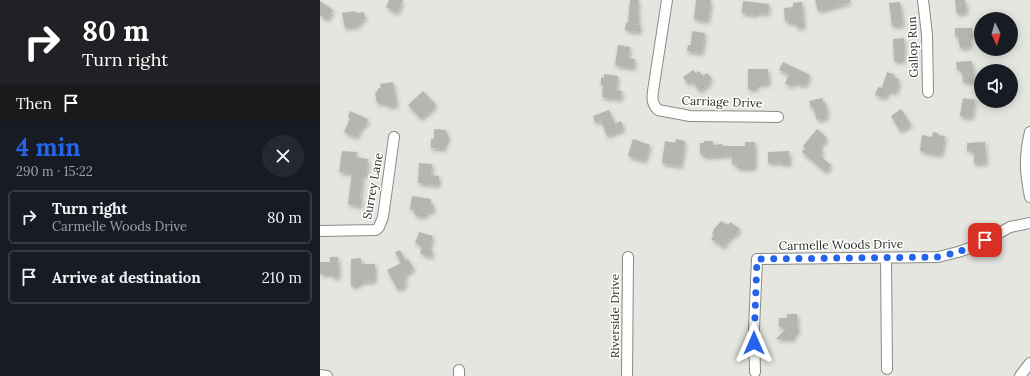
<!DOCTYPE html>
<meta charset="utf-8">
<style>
:root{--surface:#171b24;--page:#242831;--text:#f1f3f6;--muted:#9ea1a6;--line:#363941;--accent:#2563eb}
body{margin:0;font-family:Lora,serif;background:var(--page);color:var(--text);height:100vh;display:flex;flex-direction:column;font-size:15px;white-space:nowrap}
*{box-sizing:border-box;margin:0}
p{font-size:13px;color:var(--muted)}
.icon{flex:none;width:22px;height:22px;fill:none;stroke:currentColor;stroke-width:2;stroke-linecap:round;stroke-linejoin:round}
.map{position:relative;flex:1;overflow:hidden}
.details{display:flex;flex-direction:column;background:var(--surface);width:320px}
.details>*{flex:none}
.top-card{background:#202124;color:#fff;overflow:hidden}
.needle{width:26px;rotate:175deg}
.controls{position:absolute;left:654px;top:12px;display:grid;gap:8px}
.controls a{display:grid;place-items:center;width:44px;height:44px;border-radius:50%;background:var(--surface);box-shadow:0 2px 10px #0003;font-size:20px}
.pin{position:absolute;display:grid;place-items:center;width:34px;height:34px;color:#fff;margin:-17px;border-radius:8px;box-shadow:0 2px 6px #0006}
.me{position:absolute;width:44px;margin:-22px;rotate:0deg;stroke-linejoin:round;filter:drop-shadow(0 0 3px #0008)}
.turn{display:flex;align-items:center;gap:14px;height:84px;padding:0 16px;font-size:18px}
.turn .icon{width:52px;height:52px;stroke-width:2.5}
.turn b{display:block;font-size:28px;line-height:34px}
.then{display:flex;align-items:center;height:38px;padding:0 16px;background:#0003;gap:8px;font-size:15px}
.round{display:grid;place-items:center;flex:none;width:42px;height:42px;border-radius:21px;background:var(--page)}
.head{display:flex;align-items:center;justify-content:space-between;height:68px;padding:0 16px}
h1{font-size:24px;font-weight:700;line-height:30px;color:var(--accent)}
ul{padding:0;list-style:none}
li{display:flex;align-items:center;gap:12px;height:54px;margin:0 8px 6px;padding:0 8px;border:2px solid var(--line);border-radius:6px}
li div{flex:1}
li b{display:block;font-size:15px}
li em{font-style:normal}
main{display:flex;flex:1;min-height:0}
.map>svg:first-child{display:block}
.building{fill:#b6b6b0;filter:url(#shadow)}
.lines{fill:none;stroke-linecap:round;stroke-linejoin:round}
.minor-casing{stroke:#8b8b86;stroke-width:12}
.minor{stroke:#fff;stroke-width:10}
.route{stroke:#2563eb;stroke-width:7;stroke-dasharray:0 12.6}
.labels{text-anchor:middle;stroke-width:3;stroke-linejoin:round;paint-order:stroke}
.street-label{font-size:12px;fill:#2c2d2a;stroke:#fffffe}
</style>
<main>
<section class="details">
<div class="top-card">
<div class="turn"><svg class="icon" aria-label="right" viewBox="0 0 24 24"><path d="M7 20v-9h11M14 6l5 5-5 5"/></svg><div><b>80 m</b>Turn right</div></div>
<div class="then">Then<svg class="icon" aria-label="arrive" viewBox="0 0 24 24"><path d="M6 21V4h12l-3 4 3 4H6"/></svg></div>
</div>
<div class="head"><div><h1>4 min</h1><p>290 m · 15:22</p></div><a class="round"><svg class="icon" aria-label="close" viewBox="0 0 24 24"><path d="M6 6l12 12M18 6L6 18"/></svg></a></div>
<ul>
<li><svg class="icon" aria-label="right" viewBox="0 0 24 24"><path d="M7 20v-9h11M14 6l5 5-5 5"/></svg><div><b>Turn right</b><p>Carmelle Woods Drive</p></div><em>80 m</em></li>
<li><svg class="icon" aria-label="arrive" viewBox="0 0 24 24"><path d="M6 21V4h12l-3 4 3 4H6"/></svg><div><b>Arrive at destination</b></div><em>210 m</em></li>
</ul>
</section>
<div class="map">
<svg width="710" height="376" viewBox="0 0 710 376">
<defs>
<filter id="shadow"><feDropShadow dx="1.5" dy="2.5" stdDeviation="2" flood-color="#0004"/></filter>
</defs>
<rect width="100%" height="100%" fill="#e5e6e0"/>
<path class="building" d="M 69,0 L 83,0 L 77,13 L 66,7 Z
M 310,0 L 319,0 L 317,12 L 319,12 L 318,24 L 320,25 L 320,32 L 305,30 L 306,23 L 308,23 Z
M 376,0 L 391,0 L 388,21 L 374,19 Z
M 495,0 L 530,0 L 531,2 L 498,11 Z
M 635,0 L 645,0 L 647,12 L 637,14 Z
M 0,1 L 13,10 L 7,20 L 0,15 Z
M 423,1 L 449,4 L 448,14 L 437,12 L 437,15 L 422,13 Z
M 482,2 L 484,27 L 477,28 L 477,23 L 468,23 L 468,20 L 465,21 L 464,8 L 473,7 L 473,3 Z
M 580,2 L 583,25 L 573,26 L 572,25 L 569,3 Z
M 34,11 L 34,12 L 37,12 L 37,13 L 44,12 L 45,20 L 39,21 L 40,25 L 25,28 L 22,13 Z
M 635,28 L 652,28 L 653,36 L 650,36 L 650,47 L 640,48 L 638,36 L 635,36 Z
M 372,31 L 385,33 L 382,53 L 367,51 L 368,45 L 371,45 Z
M 584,38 L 584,61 L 574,61 L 573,39 Z
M 298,45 L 310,47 L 308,58 L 315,59 L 314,68 L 295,65 Z
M 652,61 L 654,82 L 643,82 L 642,70 L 637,70 L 636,62 Z
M 463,62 L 490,75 L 485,86 L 474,82 L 472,86 L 465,84 L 469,74 L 459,70 Z
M 428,69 L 448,69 L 449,84 L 437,84 L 437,89 L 428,89 Z
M 373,70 L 376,73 L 379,71 L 383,76 L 387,73 L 392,79 L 388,82 L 389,84 L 380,91 L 372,81 L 368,84 L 363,77 Z
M 567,72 L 575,75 L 574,77 L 579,79 L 578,83 L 579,83 L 576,93 L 568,90 L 566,98 L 555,95 L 558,87 L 562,88 Z
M 284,74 L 298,76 L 296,90 L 302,91 L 301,99 L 282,97 L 283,85 L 281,85 L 281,77 L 284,78 Z
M 73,82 L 77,105 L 68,107 L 67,103 L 57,103 L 55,92 L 58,91 L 58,88 L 61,88 L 60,84 Z
M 103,91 L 116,105 L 101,119 L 88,105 Z
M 502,98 L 503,102 L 505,102 L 508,113 L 506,113 L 507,118 L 497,120 L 493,107 L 491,108 L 489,101 Z
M 643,98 L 655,100 L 652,118 L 640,116 Z
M 581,109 L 591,125 L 580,131 L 571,116 Z
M 289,110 L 295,124 L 301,121 L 304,129 L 287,136 L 281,120 L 275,123 L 273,116 Z
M 30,111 L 48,119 L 45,126 L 42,125 L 37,137 L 24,132 L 30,118 L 28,117 Z
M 114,129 L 126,130 L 126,134 L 128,134 L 128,142 L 125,142 L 125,149 L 111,148 L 111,139 L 114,139 Z
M 497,129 L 507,138 L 499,148 L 503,152 L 500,156 L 511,165 L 506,172 L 482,152 L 485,148 L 483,146 Z
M 613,132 L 618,133 L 618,135 L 625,136 L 622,154 L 619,153 L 619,155 L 600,151 L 602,135 L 612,137 Z
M 313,139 L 330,145 L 325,161 L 308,156 Z
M 356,139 L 365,141 L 361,166 L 342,163 L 345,141 L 355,143 Z
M 384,141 L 393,141 L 393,145 L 402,144 L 402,146 L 425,146 L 425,142 L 435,142 L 435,168 L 417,168 L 417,164 L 412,164 L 412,155 L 384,157 L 384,154 L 380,154 L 380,143 L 384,143 Z
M 665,142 L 666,163 L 654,164 L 654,151 L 647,151 L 647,143 Z
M 22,151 L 37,152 L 36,157 L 48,159 L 47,175 L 43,174 L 40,199 L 42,199 L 41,206 L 28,204 L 32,173 L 19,172 Z
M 469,151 L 470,164 L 462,164 L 462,162 L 448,163 L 448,152 Z
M 99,163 L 112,164 L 111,175 L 119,176 L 119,185 L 98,183 Z
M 92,196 L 111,199 L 110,205 L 114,205 L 113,212 L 108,211 L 107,215 L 104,215 L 104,217 L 95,215 L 95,210 L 90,209 Z
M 401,221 L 408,225 L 410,222 L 420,229 L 415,236 L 413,234 L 410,239 L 406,240 L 407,243 L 404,247 L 391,239 L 394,235 L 392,234 L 394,229 Z
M 99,232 L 113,236 L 109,249 L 113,251 L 111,257 L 100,253 L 102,246 L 95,243 Z
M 80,250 L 86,261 L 88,259 L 94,269 L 84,275 L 86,280 L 84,281 L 86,285 L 78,290 L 67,270 L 81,263 L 75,252 Z
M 10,257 L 18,257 L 19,277 L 13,278 L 13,274 L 0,274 L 0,262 L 10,262 Z
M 41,258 L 41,264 L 55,264 L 55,281 L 39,282 L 39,286 L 31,286 L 31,259 Z
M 467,314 L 477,314 L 478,333 L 474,333 L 474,339 L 456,339 L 467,327 L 459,327 L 459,318 L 467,318 Z"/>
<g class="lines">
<g class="minor-casing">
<path id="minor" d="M 347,0 L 333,91 C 332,99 332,104 338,110 L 370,116 L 458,117
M 603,0 L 607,35 L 608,92
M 710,132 C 704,157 705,172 710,197
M 0,231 L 56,230 L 59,227 L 63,217 L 74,137
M 566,258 L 567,369
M 139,370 L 139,376
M 435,372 L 434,329 L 437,259 L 618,257 L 638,252 L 656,246 L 690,227 L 710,223
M 0,375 L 7,376
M 307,376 L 308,257
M 700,376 L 710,363"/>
</g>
<use href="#minor" class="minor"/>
</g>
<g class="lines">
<path class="route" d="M 434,343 L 437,259 L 618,257 C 635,253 650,249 665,240"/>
</g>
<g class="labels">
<g class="street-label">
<text transform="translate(593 47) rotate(-92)" y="4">Gallop Run</text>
<text transform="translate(402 102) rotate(2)" y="4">Carriage Drive</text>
<text transform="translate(53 186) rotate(-80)" y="4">Surrey Lane</text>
<text transform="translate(521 245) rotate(-1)" y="4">Carmelle Woods Drive</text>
<text transform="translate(295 316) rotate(-90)" y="4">Riverside Drive</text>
</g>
</g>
</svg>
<div class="controls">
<a><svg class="needle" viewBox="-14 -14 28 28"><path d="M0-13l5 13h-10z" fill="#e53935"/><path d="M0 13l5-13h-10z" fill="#9ea1a6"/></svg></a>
<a><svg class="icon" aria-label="sound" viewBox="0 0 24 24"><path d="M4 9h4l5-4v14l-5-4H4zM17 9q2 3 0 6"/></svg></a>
</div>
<div class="pin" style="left:665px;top:240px;background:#d93025"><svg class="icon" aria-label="arrive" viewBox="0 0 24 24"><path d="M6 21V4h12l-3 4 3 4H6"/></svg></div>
<svg class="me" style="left:434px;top:343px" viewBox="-20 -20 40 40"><path d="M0-17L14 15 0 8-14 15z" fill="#2563eb" stroke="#fff" stroke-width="4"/></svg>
</div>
</main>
